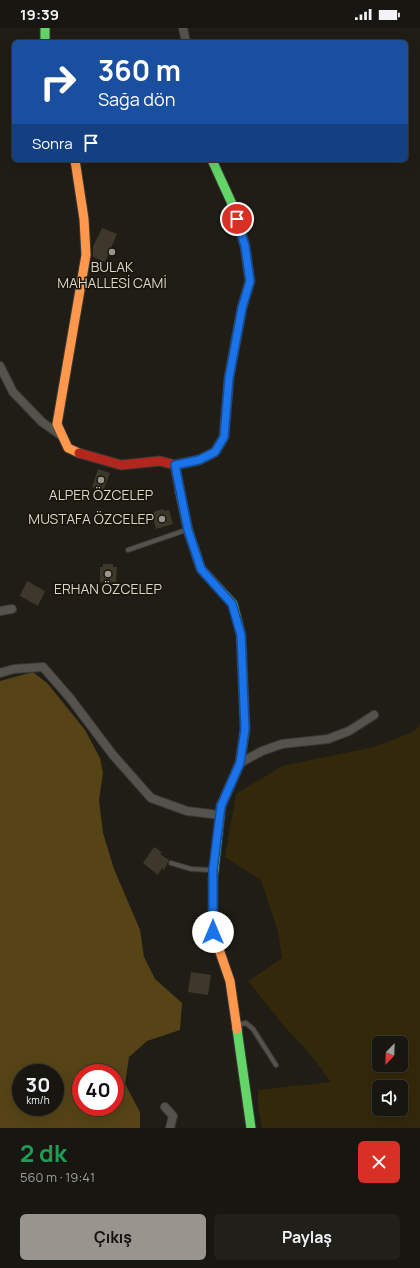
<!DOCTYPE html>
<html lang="tr">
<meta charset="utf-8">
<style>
:root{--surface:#171610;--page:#201f19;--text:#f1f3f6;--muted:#9e9f9f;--line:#363530;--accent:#99958e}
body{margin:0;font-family:Manrope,sans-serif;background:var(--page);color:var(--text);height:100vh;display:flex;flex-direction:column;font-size:15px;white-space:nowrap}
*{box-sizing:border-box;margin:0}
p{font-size:13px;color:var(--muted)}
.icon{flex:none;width:22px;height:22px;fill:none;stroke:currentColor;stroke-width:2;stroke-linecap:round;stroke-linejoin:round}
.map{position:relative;height:1100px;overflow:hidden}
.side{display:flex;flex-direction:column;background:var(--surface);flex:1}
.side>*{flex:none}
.banner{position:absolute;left:12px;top:12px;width:396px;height:122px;border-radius:6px;box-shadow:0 4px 16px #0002,0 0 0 1px var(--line);background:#1a4fa0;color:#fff;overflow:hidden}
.needle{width:26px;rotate:203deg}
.buttons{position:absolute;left:372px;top:1008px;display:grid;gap:8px}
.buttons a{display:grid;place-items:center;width:36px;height:36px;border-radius:6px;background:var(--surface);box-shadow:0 4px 16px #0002,0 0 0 1px var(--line);font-size:20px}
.speed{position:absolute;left:12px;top:1036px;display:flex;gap:8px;font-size:20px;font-weight:700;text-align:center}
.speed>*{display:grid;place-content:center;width:52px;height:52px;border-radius:50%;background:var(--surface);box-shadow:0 4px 16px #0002,0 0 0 1px var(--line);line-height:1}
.speed small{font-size:10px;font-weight:400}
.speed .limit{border:6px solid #d22;background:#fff;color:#111}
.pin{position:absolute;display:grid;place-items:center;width:34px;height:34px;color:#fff;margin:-17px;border:2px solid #fff;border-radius:50%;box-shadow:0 1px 4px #0007}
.me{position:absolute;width:44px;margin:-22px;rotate:0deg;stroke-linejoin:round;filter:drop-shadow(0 0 3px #0008)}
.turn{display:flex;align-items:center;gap:14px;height:84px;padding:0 20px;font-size:18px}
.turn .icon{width:52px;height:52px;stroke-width:2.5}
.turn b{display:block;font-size:28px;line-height:34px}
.then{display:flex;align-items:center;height:38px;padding:0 20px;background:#0003;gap:8px;font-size:15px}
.round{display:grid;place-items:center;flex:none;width:42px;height:42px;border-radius:6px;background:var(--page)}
.summary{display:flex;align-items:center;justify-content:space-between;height:68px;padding:0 20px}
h1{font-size:24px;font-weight:700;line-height:30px;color:#1e9e55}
.primary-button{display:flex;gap:8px;margin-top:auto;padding:8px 20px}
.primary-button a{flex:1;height:46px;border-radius:6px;background:var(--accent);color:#111;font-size:16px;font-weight:700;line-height:46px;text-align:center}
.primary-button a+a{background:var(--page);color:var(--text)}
.status{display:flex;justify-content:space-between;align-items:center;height:28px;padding:0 20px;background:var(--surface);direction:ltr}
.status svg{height:11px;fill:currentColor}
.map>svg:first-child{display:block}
.green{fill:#34280a;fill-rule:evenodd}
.forest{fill:#564416;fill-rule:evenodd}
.building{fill:#3d382a}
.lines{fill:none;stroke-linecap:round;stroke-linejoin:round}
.lane-casing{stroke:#3a3834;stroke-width:6}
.street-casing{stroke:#3a3834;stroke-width:10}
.fast-casing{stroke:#3a3834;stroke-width:11}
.slow-casing{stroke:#3a3834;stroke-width:11}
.jam-casing{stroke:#3a3834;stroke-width:11}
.lane{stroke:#54524d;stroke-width:4}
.street{stroke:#54524d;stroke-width:8}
.fast{stroke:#63d668;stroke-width:9}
.slow{stroke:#ff974d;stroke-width:9}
.jam{stroke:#b3261e;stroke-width:9}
.route-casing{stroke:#114b97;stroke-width:10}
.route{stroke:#1a73e8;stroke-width:7}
.poi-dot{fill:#99958e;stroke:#1a1509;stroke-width:1.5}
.labels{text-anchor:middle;stroke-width:3;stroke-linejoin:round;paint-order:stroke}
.poi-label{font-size:14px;fill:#dad6ce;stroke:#1a1509}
</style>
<div class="status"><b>19:39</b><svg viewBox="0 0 49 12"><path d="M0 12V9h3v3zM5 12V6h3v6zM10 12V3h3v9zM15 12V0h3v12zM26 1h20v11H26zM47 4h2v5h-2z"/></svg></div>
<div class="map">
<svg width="420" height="1100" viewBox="0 0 420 1100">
<rect width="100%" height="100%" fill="#1f1d16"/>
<path class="green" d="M 420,697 L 420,1100 L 262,1100 L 258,1079 L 258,1062 L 331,1054 L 309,1025 L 285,999 L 248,953 L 282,930 L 278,904 L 261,852 L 225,829 L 236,766 L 282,738 L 374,719 L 413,704 ZM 379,1015 L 401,1015 L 401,1037 L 379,1037 ZM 379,1059 L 401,1059 L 401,1081 L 379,1081 Z"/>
<path class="forest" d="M 33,644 L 48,656 L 85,702 L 100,730 L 103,745 L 99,772 L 103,805 L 114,841 L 140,902 L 144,929 L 155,951 L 182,975 L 180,1002 L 147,1013 L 129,1029 L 125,1056 L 140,1084 L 140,1100 L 0,1100 L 0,653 ZM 21,1045 L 55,1045 L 55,1079 L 21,1079 ZM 81,1045 L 115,1045 L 115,1079 L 81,1079 Z"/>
<path class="building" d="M 102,200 L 117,206 L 105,234 L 93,229 L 93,219 Z
M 98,441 L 110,445 L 103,464 L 92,459 Z
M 163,481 L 164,483 L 169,482 L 173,496 L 156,501 L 152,486 L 154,486 L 153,484 Z
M 103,536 L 113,536 L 113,539 L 117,539 L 116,554 L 100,554 L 100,539 L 103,539 Z
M 27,553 L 45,563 L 38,578 L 20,568 Z
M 154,819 L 162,824 L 160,826 L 169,832 L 164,842 L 162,840 L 158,847 L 143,835 Z
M 191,944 L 211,947 L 208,967 L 188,964 Z"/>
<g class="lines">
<g class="lane-casing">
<path id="lane" d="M 128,522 L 186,502
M 171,835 L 191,841 L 211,842
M 237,997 L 246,995 L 253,1001 L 276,1037"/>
</g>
<g class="street-casing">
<path id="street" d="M 183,0 L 186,14
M 0,338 L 13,364 L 42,394 L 62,408
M 0,583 L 12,581
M 0,645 L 14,641 L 43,639 L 70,670 L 113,727 L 151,770 L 187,783 L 220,787
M 240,735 L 262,723 L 282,716 L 328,711 L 349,703 L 374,687
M 165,1079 L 173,1088 L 170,1100"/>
</g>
<g class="fast-casing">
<path id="fast" d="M 45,0 L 45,14
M 212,132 L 233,178 L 239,198
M 180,464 L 188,502 L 201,541 L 233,576 L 241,607 L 245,701 L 240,735 L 221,778 L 213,851
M 237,1001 L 251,1100"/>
</g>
<g class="slow-casing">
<path id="slow" d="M 75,132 L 84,191 L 86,227 L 57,396 L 68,420 L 79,425
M 175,437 L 199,432 L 215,424 L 224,409 L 229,350 L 242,280 L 250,253 L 245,218 L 239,198
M 213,851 L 213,904 L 230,953 L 237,1001"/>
</g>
<g class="jam-casing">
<path id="jam" d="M 79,425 L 121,437 L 160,433 L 175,437 L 180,464"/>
</g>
<use href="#lane" class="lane"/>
<use href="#street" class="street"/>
<use href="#fast" class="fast"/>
<use href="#slow" class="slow"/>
<use href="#jam" class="jam"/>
</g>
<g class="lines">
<g class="route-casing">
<path id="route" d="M 213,904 L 213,842 L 221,778 L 240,735 L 245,701 L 241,607 L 232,576 L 201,541 L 188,502 L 175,437 L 199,432 L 215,424 L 224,409 L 229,350 L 242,280 L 250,253 L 245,218 L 237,191"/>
</g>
<use href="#route" class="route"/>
</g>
<g class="poi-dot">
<circle cx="112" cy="224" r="4"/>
<circle cx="101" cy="452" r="4"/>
<circle cx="162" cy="491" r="4"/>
<circle cx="108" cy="546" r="4"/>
</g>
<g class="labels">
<g class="poi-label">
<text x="112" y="244">BULAK<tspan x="112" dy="16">MAHALLESİ CAMİ</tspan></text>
<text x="101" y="472">ALPER ÖZCELEP</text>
<text x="154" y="496" text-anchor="end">MUSTAFA ÖZCELEP</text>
<text x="108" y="566">ERHAN ÖZCELEP</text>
</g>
</g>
</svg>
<div class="buttons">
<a><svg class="needle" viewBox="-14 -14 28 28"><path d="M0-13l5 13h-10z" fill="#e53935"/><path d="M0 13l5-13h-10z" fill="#9e9f9f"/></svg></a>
<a><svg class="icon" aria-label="sound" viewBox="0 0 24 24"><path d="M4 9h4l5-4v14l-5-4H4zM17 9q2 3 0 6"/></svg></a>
</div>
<div class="speed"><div>30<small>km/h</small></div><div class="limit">40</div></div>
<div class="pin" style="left:237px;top:191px;background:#d93025"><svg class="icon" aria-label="arrive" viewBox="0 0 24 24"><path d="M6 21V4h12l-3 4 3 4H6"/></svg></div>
<svg class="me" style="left:213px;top:904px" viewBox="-20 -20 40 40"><circle r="19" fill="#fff"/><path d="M0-13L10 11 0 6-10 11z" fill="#1a73e8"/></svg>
<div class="banner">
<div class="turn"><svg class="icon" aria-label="right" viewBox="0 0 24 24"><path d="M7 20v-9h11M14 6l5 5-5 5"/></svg><div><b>360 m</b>Sağa dön</div></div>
<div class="then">Sonra<svg class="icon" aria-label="arrive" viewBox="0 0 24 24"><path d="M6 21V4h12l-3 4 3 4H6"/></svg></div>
</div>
</div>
<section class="side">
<div class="summary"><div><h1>2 dk</h1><p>560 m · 19:41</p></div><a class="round" style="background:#d93025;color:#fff"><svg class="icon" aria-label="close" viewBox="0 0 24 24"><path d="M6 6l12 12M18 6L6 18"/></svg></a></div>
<div class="primary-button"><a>Çıkış</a><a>Paylaş</a></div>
</section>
